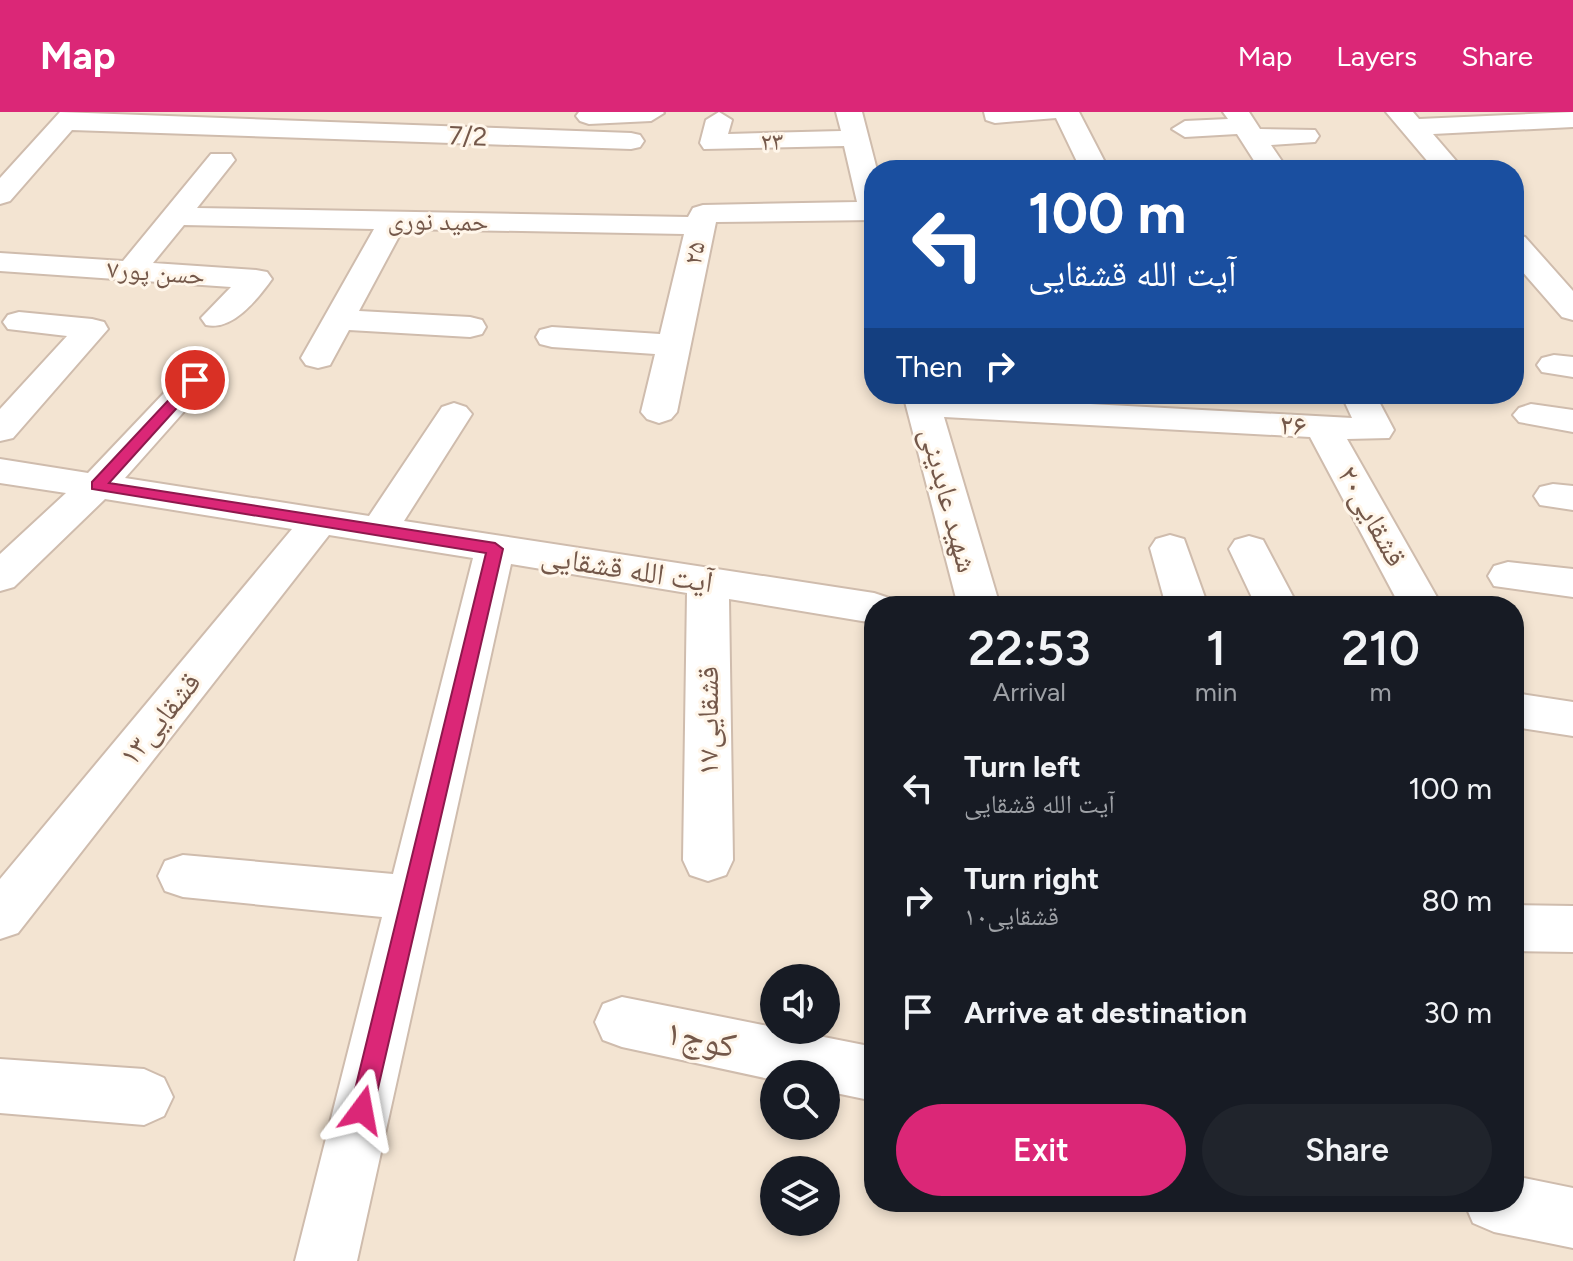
<!DOCTYPE html>
<meta charset="utf-8">
<style>
:root{--surface:#171b24;--page:#20242c;--text:#f1f3f6;--muted:#9ea1a6;--accent:#db2777}
body{margin:0;font-family:Figtree,"Noto Naskh Arabic",sans-serif;background:var(--page);color:var(--text);height:100vh;display:flex;flex-direction:column;font-size:30px;white-space:nowrap}
*{box-sizing:border-box;margin:0}
p{font-size:26px;color:var(--muted)}
.icon{flex:none;width:44px;height:44px;fill:none;stroke:currentColor;stroke-width:2;stroke-linecap:round;stroke-linejoin:round}
.map{position:relative;flex:1;overflow:hidden}
.panel{position:absolute;left:864px;top:484px;width:660px;height:616px;display:flex;flex-direction:column;background:var(--surface);border-radius:32px;box-shadow:0 4px 12px #0003}
.panel>*{flex:none}
.guide{position:absolute;left:864px;top:48px;width:660px;height:244px;border-radius:32px;box-shadow:0 4px 12px #0003;background:#1a4fa0;color:#fff;overflow:hidden}
.fabs{position:absolute;left:760px;top:852px;display:grid;gap:16px}
.fabs a{display:grid;place-items:center;width:80px;height:80px;border-radius:50%;background:var(--surface);box-shadow:0 4px 12px #0003;font-size:40px}
.pin{position:absolute;display:grid;place-items:center;width:68px;height:68px;color:#fff;margin:-34px;border:4px solid #fff;border-radius:50%;box-shadow:0 2px 8px #0007}
.me{position:absolute;width:88px;margin:-44px;rotate:13deg;stroke-linejoin:round;filter:drop-shadow(0 0 6px #0008)}
.turn{display:flex;align-items:center;gap:28px;height:168px;padding:0 32px;font-size:36px}
.turn .icon{width:104px;height:104px;stroke-width:2.5}
.turn b{display:block;font-size:56px;line-height:68px}
.then{display:flex;align-items:center;height:76px;padding:0 32px;background:#0003;gap:16px;font-size:30px}
.eta{display:flex;justify-content:space-evenly;align-items:center;height:136px;text-align:center}
.eta b{font-size:48px;font-weight:600;line-height:56px}
.action{display:flex;gap:16px;margin-top:auto;padding:16px 32px}
.action a{flex:1;height:92px;border-radius:48px;background:var(--accent);color:#fff;font-size:32px;font-weight:600;line-height:92px;text-align:center}
.action a+a{background:var(--page);color:var(--text)}
ul{padding:0;list-style:none}
li{display:flex;align-items:center;gap:24px;height:112px;padding:0 32px}
li div{flex:1}
li b{display:block;font-size:30px}
li em{font-style:normal}
header{display:flex;align-items:center;gap:48px;box-sizing:border-box;height:112px;padding:0 40px;background:var(--accent);color:#fff}
header strong{font-size:38px}
nav{display:flex;gap:44px;margin-inline-start:auto;font-size:28px}
.map>svg:first-child{display:block}
.residential{fill:#f3e4d2;fill-rule:evenodd}
.lines{fill:none;stroke-linecap:round;stroke-linejoin:round}
.minor-casing{stroke:#cfbcad;stroke-width:4}
.minor{fill:#fff;fill-rule:evenodd}
.route{fill:#db2777;stroke:#8e194d;stroke-width:2}
.labels{text-anchor:middle;stroke-width:6;stroke-linejoin:round;paint-order:stroke}
.far-street-label{font-size:26px;fill:#74584a;stroke:#fff6ea}
.street-label{font-size:30px;fill:#74584a;stroke:#fff6ea}
.near-street-label{font-size:36px;fill:#74584a;stroke:#fff6ea}
</style>
<header>
<strong>Map</strong>
<nav><a>Map</a><a>Layers</a><a>Share</a></nav>
</header>
<div class="map">
<svg width="1573" height="1149" viewBox="0 0 1573 1149">
<rect width="100%" height="100%" fill="#fcf2e4"/>
<path class="residential" d="M 0,0 L 1573,0 L 1573,1149 L 0,1149 ZM 874,58 L 1514,58 L 1514,282 L 874,282 ZM 874,494 L 1514,494 L 1514,1090 L 874,1090 ZM 774,866 L 826,866 L 826,918 L 774,918 ZM 774,962 L 826,962 L 826,1014 L 774,1014 ZM 774,1058 L 826,1058 L 826,1110 L 774,1110 Z"/>
<g class="lines">
<g class="minor-casing">
<path id="minor" d="M 60,0 L 631,21 L 640,23 L 644,29 L 640,35 L 631,37 L 72,18 L 10,89 L 0,92 L 0,66 Z
M 579,0 L 663,0 L 664,1 L 651,9 L 589,12 L 580,9 L 576,4 Z
M 719,0 L 732,8 L 728,22 L 841,19 L 836,0 L 862,0 L 877,58 L 874,58 L 874,108 L 716,110 L 677,300 L 671,307 L 659,311 L 647,307 L 641,300 L 655,242 L 552,235 L 540,232 L 536,225 L 540,218 L 552,215 L 660,222 L 684,122 L 403,117 L 359,199 L 470,205 L 482,208 L 486,215 L 482,222 L 470,225 L 349,218 L 330,253 L 318,256 L 306,253 L 301,246 L 374,117 L 184,113 L 153,151 L 256,158 L 267,160 L 272,167 C 257,188 232,219 206,213 L 201,206 L 231,175 L 0,159 L 0,141 L 123,149 L 211,42 L 231,42 L 235,48 L 197,96 L 688,105 L 693,96 L 703,93 L 857,90 L 844,34 L 704,37 L 700,31 L 706,8 Z
M 984,0 L 1079,0 L 1109,58 L 1081,58 L 1056,6 L 995,11 L 986,8 Z
M 1223,0 L 1249,0 L 1260,17 L 1315,18 L 1319,24 L 1315,30 L 1271,33 L 1288,58 L 1260,58 L 1237,22 L 1185,25 L 1172,17 L 1185,9 L 1228,7 Z
M 1386,0 L 1413,0 L 1419,7 L 1573,0 L 1573,15 L 1433,22 L 1464,58 L 1435,58 Z
M 1514,122 L 1525,125 L 1573,179 L 1573,208 L 1562,205 L 1514,150 Z
M 19,200 L 92,207 L 104,210 L 108,217 L 13,326 L 0,329 L 0,297 L 67,224 L 8,217 L 3,210 L 8,203 Z
M 1554,243 L 1573,245 L 1573,265 L 1542,260 L 1537,253 L 1542,246 Z
M 195,258 L 207,261 L 212,268 L 125,366 L 369,404 L 442,295 L 454,291 L 466,295 L 472,302 L 404,409 L 874,481 L 889,486 L 894,494 L 874,494 L 874,511 L 729,487 L 733,748 L 726,763 L 708,769 L 690,763 L 683,748 L 687,481 L 511,452 L 357,1149 L 295,1149 L 382,805 L 183,785 L 165,779 L 158,764 L 165,749 L 183,743 L 393,762 L 473,446 L 329,423 L 18,821 L 0,827 L 0,767 L 292,417 L 105,387 L 14,475 L 0,479 L 0,442 L 66,381 L 0,371 L 0,347 L 88,361 L 183,261 Z
M 903,282 L 1352,306 L 1341,282 L 1375,282 L 1394,318 L 1389,326 L 1347,327 L 1442,494 L 1400,494 L 1310,325 L 944,305 L 1000,494 L 958,494 Z
M 1531,292 L 1573,298 L 1573,320 L 1519,310 L 1513,303 L 1519,296 Z
M 1553,372 L 1573,374 L 1573,398 L 1540,393 L 1534,384 L 1540,375 Z
M 1170,423 L 1184,427 L 1208,494 L 1166,494 L 1150,436 L 1156,427 Z
M 1249,424 L 1263,428 L 1298,494 L 1256,494 L 1229,437 L 1235,428 Z
M 1508,450 L 1573,457 L 1573,485 L 1494,474 L 1488,464 L 1494,454 Z
M 1514,581 L 1573,590 L 1573,624 L 1514,615 Z
M 1514,793 L 1573,794 L 1573,840 L 1514,839 Z
M 622,885 L 874,935 L 874,989 L 826,979 L 826,962 L 774,962 L 774,968 L 622,935 L 603,928 L 595,910 L 603,892 Z
M 0,947 L 144,957 L 164,966 L 173,985 L 164,1004 L 144,1013 L 0,1001 Z
M 1514,1064 L 1573,1076 L 1573,1136 L 1494,1120 L 1473,1111 L 1464,1090 L 1514,1090 Z"/>
</g>
<use href="#minor" class="minor"/>
</g>
<path class="route" d="M 190,265 L 202,268 L 109,371 L 495,431 L 503,437 L 373,998 L 370,1006 L 362,1010 L 353,1006 L 350,998 L 486,441 L 92,377 L 92,370 Z"/>
<g class="labels">
<g class="far-street-label">
<text transform="translate(468 24) rotate(2)" y="9">7/2</text>
<text transform="translate(772 29) rotate(-2)" y="9">۲۳</text>
<text transform="translate(438 109) rotate(1)" y="9">حمید نوری</text>
<text transform="translate(694 141) rotate(-78)" y="9">۲۵</text>
<text transform="translate(156 160) rotate(4)" y="9">حسن پور۷</text>
</g>
<g class="street-label">
<text transform="translate(1293 313) rotate(3)" y="10">۲۶</text>
<text transform="translate(949 388) rotate(75)" y="10">شهید عابدینی</text>
<text transform="translate(1372 404) rotate(61)" y="10">۲۰قشقایی</text>
<text transform="translate(627 457) rotate(9)" y="10">آیت الله قشقایی</text>
<text transform="translate(160 607) rotate(-51)" y="10">قشقایی۱۳</text>
<text transform="translate(708 609) rotate(-90)" y="10">۱۷قشقایی</text>
</g>
<g class="near-street-label">
<text transform="translate(701 926) rotate(12)" y="13">کوچ۱</text>
</g>
</g>
</svg>
<div class="fabs">
<a><svg class="icon" aria-label="sound" viewBox="0 0 24 24"><path d="M4 9h4l5-4v14l-5-4H4zM17 9q2 3 0 6"/></svg></a>
<a><svg class="icon" aria-label="search" viewBox="0 0 24 24"><circle cx="10" cy="10" r="6"/><path d="M15 15l6 6"/></svg></a>
<a><svg class="icon" aria-label="layers" viewBox="0 0 24 24"><path d="M12 4l9 5-9 5-9-5zM3 14l9 5 9-5"/></svg></a>
</div>
<div class="pin" style="left:195px;top:268px;background:#d93025"><svg class="icon" aria-label="arrive" viewBox="0 0 24 24"><path d="M6 21V4h12l-3 4 3 4H6"/></svg></div>
<svg class="me" style="left:362px;top:998px" viewBox="-20 -20 40 40"><path d="M0-17L14 15 0 8-14 15z" fill="#db2777" stroke="#fff" stroke-width="4"/></svg>
<div class="guide">
<div class="turn"><svg class="icon" aria-label="left" viewBox="0 0 24 24"><path d="M17 20v-9H6M10 6l-5 5 5 5"/></svg><div><b>100 m</b>آیت الله قشقایی</div></div>
<div class="then">Then<svg class="icon" aria-label="right" viewBox="0 0 24 24"><path d="M7 20v-9h11M14 6l5 5-5 5"/></svg></div>
</div>
<section class="panel">
<div class="eta">
<div><b>22:53</b><p>Arrival</p></div>
<div><b>1</b><p>min</p></div>
<div><b>210</b><p>m</p></div>
</div>
<ul>
<li><svg class="icon" aria-label="left" viewBox="0 0 24 24"><path d="M17 20v-9H6M10 6l-5 5 5 5"/></svg><div><b>Turn left</b><p>آیت الله قشقایی</p></div><em>100 m</em></li>
<li><svg class="icon" aria-label="right" viewBox="0 0 24 24"><path d="M7 20v-9h11M14 6l5 5-5 5"/></svg><div><b>Turn right</b><p>۱۰قشقایی</p></div><em>80 m</em></li>
<li><svg class="icon" aria-label="arrive" viewBox="0 0 24 24"><path d="M6 21V4h12l-3 4 3 4H6"/></svg><div><b>Arrive at destination</b></div><em>30 m</em></li>
</ul>
<div class="action"><a>Exit</a><a>Share</a></div>
</section>
</div>
